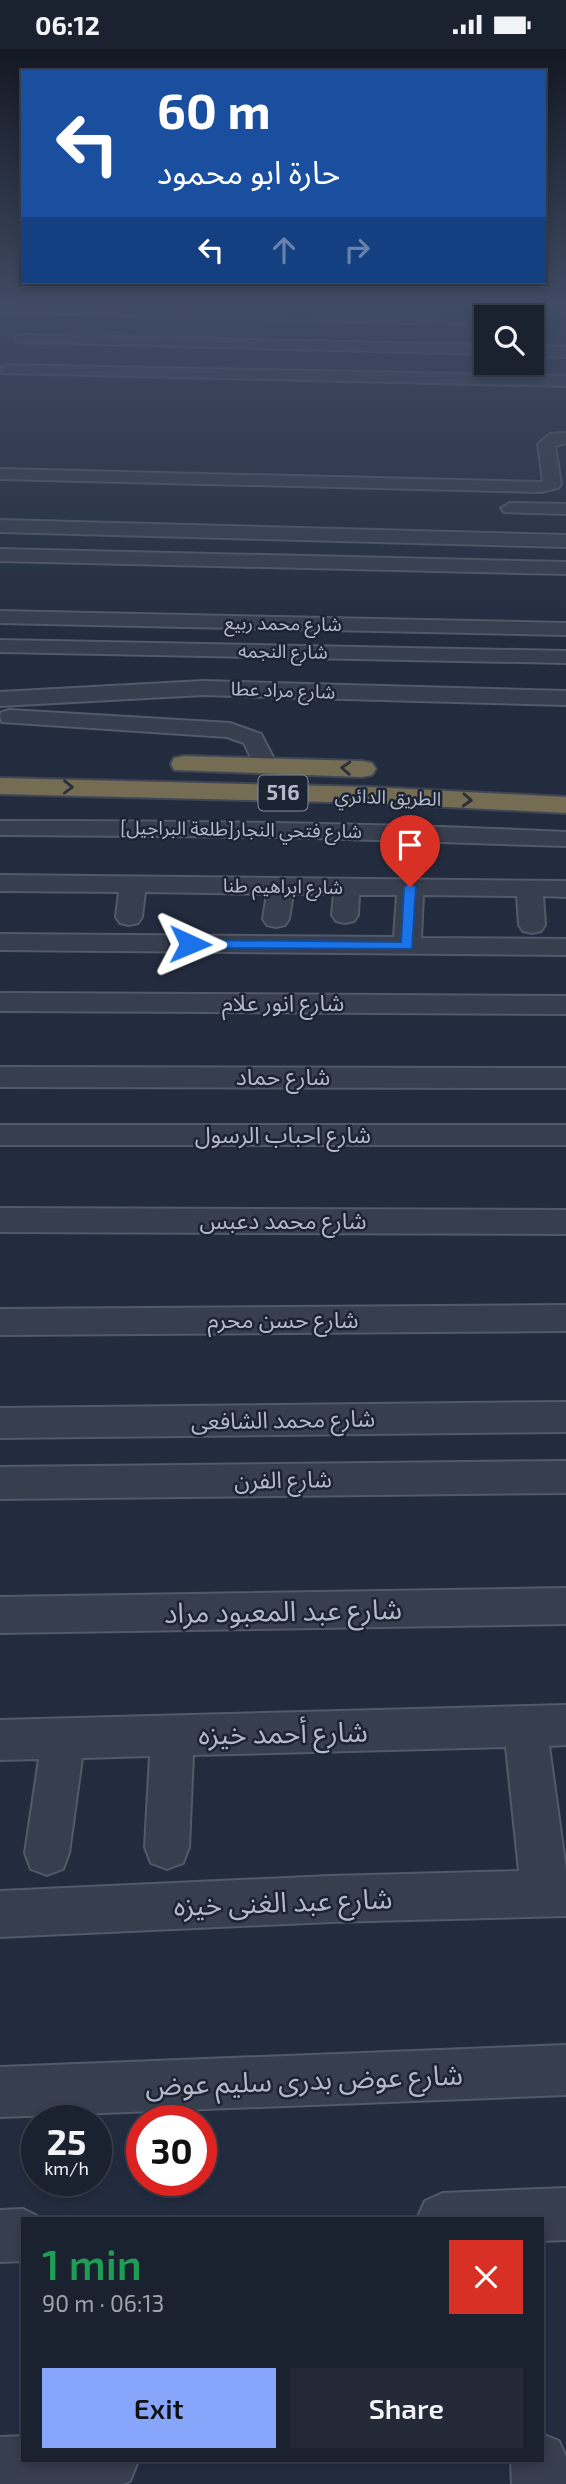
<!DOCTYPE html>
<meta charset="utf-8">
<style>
:root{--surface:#1a212f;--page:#232937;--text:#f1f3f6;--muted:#9fa3aa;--line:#383e4b;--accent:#87a6fb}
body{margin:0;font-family:"Exo 2","Noto Sans Arabic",sans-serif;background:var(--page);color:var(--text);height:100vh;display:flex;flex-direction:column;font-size:26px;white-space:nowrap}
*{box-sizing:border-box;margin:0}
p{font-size:23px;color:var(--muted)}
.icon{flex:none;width:38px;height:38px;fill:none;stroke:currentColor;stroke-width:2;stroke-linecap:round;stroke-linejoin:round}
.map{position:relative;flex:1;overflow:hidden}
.sheet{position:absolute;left:21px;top:2168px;width:523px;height:245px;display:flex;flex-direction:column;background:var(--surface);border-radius:0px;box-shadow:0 4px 10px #0003,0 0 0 2px var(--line)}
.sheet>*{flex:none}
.guide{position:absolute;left:21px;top:21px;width:525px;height:214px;border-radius:0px;box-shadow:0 4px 10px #0003,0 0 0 2px var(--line);background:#1a4fa0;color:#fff;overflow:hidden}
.controls{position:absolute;left:474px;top:256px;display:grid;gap:14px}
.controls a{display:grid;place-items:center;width:70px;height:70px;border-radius:0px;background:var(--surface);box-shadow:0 4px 10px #0003,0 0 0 2px var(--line);font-size:35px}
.speed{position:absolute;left:21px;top:2056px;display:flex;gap:14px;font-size:35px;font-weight:700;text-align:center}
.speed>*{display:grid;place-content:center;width:91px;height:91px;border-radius:50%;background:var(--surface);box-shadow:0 4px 10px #0003,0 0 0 2px var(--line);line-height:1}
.speed small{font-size:18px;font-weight:400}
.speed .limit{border:10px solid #d22;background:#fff;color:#111}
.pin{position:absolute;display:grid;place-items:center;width:60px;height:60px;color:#fff;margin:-72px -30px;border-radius:50% 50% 50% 0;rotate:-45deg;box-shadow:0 0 7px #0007}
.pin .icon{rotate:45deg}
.me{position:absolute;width:77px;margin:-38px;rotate:91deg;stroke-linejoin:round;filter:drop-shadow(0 0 5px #0008)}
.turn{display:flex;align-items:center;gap:24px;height:147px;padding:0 21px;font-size:32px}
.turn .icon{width:91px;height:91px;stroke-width:2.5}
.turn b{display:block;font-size:49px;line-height:60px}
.lanes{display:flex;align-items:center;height:66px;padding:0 21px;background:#0003;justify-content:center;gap:35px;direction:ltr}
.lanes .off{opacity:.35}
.round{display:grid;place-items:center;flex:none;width:74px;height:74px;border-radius:0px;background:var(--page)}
.overview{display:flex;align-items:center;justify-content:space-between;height:119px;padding:0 21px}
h1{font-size:42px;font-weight:600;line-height:52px;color:#1e9e55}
.cta{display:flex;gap:14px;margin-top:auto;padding:14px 21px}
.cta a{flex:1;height:80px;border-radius:0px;background:var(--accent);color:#111;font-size:28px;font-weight:600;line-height:80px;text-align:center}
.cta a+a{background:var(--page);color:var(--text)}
.status{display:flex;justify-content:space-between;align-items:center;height:49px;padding:0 35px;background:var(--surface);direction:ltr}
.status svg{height:19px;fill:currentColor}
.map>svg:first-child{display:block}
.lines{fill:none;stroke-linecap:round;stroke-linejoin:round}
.minor-casing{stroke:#525969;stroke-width:4}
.highway-casing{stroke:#3f4656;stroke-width:4}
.minor{fill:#373e4e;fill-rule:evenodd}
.highway{fill:#756c54;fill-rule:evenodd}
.oneway{stroke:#292e38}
.route{fill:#1a73e8;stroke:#114b97;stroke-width:2}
.labels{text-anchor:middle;stroke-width:5;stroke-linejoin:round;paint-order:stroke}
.far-street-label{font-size:19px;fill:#b3b9c9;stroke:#1c2333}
.shield{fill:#1c2333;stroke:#868c9c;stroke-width:2}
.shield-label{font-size:21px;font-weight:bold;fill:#b3b9c9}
.street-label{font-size:23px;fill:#b3b9c9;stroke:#1c2333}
.near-street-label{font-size:28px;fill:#b3b9c9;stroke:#1c2333}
</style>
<div class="status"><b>06:12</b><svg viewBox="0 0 49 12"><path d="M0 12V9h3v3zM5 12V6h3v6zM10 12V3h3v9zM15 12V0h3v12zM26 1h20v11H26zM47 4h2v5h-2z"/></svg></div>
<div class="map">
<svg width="566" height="2435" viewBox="0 0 566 2435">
<rect width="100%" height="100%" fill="#232c3f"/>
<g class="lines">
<g class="minor-casing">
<path id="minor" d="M 0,256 L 486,268 L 486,276 L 0,263 Z
M 458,256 L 566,256 L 566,262 L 465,260 Z
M 22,286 L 486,296 L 486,305 L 17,293 L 15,290 L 17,287 Z
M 532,297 L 566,298 L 566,308 L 532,307 Z
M 7,316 L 566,327 L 566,337 L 2,324 L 2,318 Z
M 566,384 L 566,394 L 555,397 L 561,435 L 558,439 L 541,443 L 0,430 L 0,420 L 541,433 L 543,432 L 538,395 L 550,385 Z
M 510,454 L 566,455 L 566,465 L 504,463 L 501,459 Z
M 0,471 L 566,486 L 566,498 L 0,483 Z
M 0,500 L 566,513 L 566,525 L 0,512 Z
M 0,562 L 566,574 L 566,586 L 0,574 Z
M 0,591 L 566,602 L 566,614 L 0,603 Z
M 203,632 L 566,642 L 566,656 L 203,646 L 0,657 L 0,643 Z
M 10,661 L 230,674 L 261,685 L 277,716 L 273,721 L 257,721 L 244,694 L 227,688 L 2,673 L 0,666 L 2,663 Z
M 0,772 C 189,772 377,774 566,783 L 566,797 L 283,788 L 0,786 Z
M 0,826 L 566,832 L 566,848 L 543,847 L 545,876 L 541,882 L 532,884 L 523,882 L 519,876 L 517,847 L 423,846 L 421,889 L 566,890 L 566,906 L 0,901 L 0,885 L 394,888 L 397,846 L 359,846 L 358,866 L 354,872 L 345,874 L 336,872 L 332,866 L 334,845 L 293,845 L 289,870 L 285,876 L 276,878 L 267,876 L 263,870 L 267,845 L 145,843 L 142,868 L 138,874 L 129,876 L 120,874 L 116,868 L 119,843 L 0,842 Z
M 0,944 L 566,947 L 566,965 L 0,962 Z
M 0,1018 L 566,1019 L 566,1039 L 0,1038 Z
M 0,1076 L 566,1076 L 566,1096 L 0,1096 Z
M 0,1159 L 566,1161 L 566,1185 L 0,1183 Z
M 566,1256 L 566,1282 L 0,1286 L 0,1260 Z
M 566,1353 L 566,1383 L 0,1389 L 0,1359 Z
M 566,1412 L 566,1444 L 0,1450 L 0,1418 Z
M 566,1539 L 566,1575 L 0,1584 L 0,1548 Z
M 566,1656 L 566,1696 L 549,1697 L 566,1821 L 566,1867 L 330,1873 L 0,1888 L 0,1842 L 330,1827 L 519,1822 L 506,1698 L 193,1706 L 189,1798 L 183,1814 L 167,1820 L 151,1814 L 145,1798 L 150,1707 L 82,1709 L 69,1804 L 63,1820 L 47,1826 L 31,1820 L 25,1804 L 39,1710 L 0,1711 L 0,1671 Z
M 566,1996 L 566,2046 L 0,2068 L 0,2018 Z
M 566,2139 L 566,2191 L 542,2192 L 542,2170 L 417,2170 L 425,2152 L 443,2144 Z
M 23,2160 L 43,2170 L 23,2170 L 23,2212 L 0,2213 L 0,2161 Z
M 542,2385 L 559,2392 L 566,2408 L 566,2435 L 512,2435 L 511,2412 L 542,2412 Z
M 23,2387 L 23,2412 L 138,2412 L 130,2432 L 123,2435 L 0,2435 L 0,2388 Z"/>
</g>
<g class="highway-casing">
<path id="highway" d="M 184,707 L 362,712 L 372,714 L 376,720 L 372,726 L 362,728 L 174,721 L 171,715 L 174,709 Z
M 0,729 L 371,738 L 566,748 L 566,764 L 371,754 L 0,745 Z"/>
</g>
<use href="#minor" class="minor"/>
<use href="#highway" class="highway"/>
</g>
<defs><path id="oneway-chevron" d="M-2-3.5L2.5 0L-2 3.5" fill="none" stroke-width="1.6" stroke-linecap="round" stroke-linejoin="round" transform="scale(1.75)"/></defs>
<g class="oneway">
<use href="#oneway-chevron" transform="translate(346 719) rotate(-177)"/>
<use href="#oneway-chevron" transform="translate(68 738) rotate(1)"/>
<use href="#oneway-chevron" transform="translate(467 751) rotate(3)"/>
</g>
<linearGradient id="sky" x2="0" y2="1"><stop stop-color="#131823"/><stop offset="0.43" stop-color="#3f4b63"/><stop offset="1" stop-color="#3f4b63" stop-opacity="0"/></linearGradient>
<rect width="566" height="597" fill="url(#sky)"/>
<path class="route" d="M 410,834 L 416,838 L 412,900 L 190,899 L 184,895 L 190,891 L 401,893 L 404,838 Z"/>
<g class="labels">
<g class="far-street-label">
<text transform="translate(283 574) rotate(1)" y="7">شارع محمد ربيع</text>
<text transform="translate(283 602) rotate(1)" y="7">شارع النجمه</text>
<text transform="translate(283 641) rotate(2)" y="7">شارع مراد عطا</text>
<text transform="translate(388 748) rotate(2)" y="7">الطريق الدائري</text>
<text transform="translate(241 780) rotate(1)" y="7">شارع فتحي النجار[طلعة البراجيل]</text>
<text transform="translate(283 837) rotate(1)" y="7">شارع ابراهيم طنا</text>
</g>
<rect class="shield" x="258.5" y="726.5" width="49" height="35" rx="5"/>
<g class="shield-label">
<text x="283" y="751">516</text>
</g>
<g class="street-label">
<text x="283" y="962">شارع انور علام</text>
<text x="283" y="1036">شارع حماد</text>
<text x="283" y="1094">شارع احباب الرسول</text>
<text x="283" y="1180">شارع محمد دعبس</text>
<text x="283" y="1279">شارع حسن محرم</text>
<text transform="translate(283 1371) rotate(-1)" y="8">شارع محمد الشافعى</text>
<text transform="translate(283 1431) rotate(-1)" y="8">شارع الفرن</text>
</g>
<g class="near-street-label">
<text transform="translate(283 1562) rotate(-1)" y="10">شارع عبد المعبود مراد</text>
<text transform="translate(283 1684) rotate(-1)" y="10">شارع أحمد خيزه</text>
<text transform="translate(283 1853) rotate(-2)" y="10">شارع عبد الغنى خيزه</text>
<text transform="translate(304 2031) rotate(-2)" y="10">شارع عوض بدرى سليم عوض</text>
</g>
</g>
</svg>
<div class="controls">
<a><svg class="icon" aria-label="search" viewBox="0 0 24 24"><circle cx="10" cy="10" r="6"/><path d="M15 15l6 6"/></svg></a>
</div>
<div class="speed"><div>25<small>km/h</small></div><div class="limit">30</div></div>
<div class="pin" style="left:410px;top:838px;background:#d93025"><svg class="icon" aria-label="arrive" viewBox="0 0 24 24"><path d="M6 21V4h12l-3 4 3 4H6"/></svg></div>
<svg class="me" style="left:190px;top:895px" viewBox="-20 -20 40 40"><path d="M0-17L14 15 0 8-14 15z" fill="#1a73e8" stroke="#fff" stroke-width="4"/></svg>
<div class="guide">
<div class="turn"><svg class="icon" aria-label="left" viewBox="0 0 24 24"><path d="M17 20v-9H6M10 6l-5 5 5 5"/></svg><div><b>60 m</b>حارة ابو محمود</div></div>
<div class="lanes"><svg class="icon" aria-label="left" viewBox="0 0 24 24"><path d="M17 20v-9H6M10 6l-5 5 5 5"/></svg><svg class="icon off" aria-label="ahead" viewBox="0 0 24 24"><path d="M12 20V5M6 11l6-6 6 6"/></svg><svg class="icon off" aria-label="right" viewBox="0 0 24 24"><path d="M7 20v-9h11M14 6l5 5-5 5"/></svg></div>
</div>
<section class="sheet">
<div class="overview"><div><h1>1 min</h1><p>90 m · 06:13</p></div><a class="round" style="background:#d93025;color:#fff"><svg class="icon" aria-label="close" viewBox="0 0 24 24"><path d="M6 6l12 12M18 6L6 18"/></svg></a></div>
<div class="cta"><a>Exit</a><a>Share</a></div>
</section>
</div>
